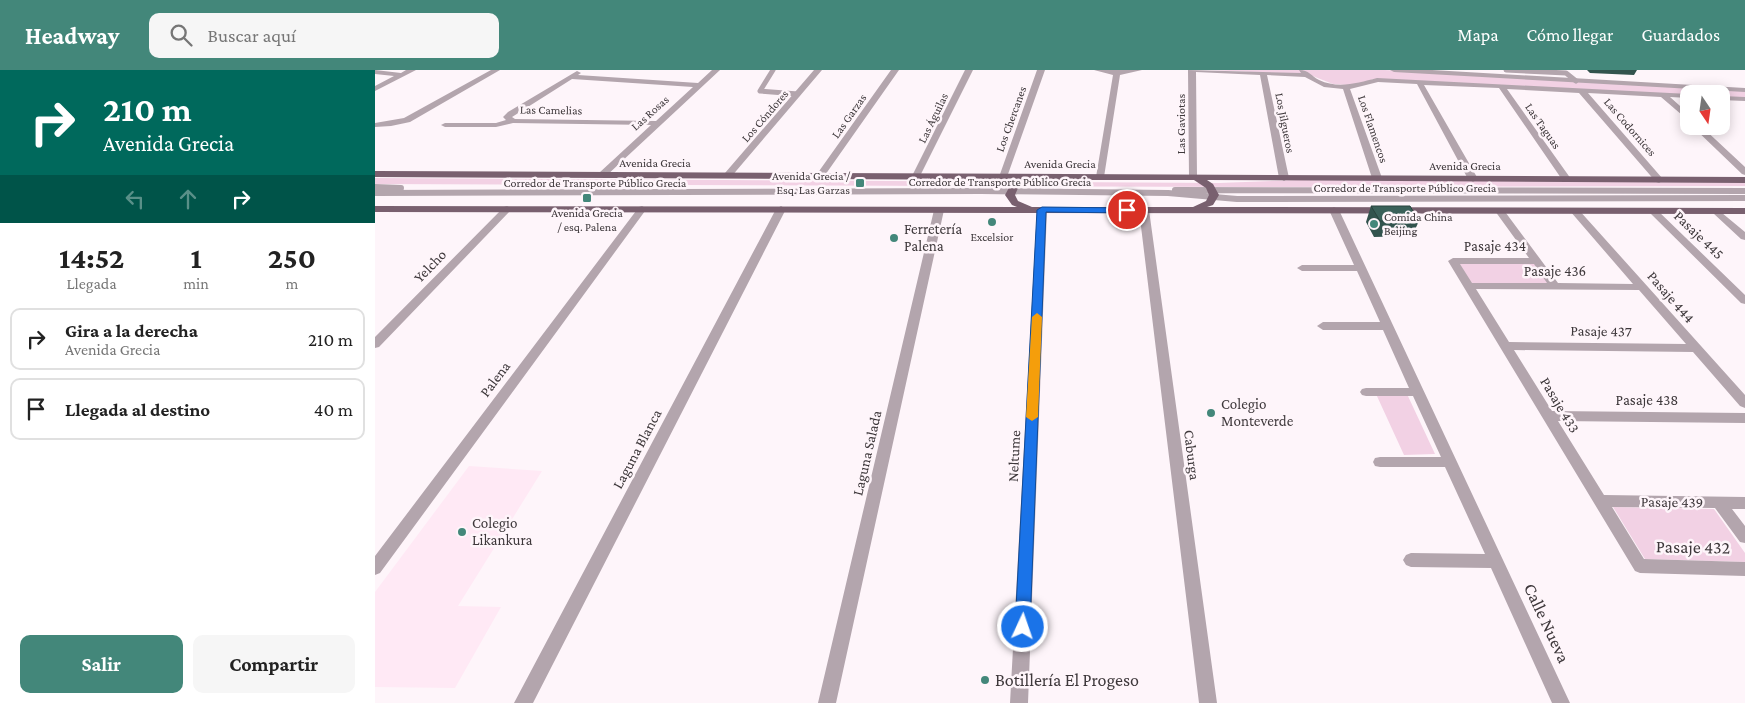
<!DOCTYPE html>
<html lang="es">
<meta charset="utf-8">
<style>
:root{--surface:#fff;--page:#f6f6f6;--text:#222;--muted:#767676;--line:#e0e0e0;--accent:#43877a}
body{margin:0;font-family:"Crimson Pro",serif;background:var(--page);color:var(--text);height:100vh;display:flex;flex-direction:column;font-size:19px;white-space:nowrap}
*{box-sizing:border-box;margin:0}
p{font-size:16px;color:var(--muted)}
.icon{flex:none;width:28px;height:28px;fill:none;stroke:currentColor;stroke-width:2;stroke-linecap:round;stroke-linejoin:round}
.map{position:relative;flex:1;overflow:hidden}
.panel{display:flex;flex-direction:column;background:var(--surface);width:375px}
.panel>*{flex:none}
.top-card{background:#00695c;color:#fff;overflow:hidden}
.needle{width:32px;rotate:167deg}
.controls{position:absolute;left:1305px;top:15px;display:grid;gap:10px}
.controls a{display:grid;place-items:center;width:50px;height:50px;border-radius:10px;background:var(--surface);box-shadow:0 2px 12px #0003;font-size:25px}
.pin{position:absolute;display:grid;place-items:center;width:42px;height:42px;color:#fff;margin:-21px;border:2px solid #fff;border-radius:50%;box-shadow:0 1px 5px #0007}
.me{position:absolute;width:55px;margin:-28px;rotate:3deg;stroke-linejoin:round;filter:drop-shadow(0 0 4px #0008)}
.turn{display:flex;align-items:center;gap:18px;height:105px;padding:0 20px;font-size:22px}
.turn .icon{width:65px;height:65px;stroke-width:2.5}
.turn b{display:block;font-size:35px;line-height:42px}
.lanes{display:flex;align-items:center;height:48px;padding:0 20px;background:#0003;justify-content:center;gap:25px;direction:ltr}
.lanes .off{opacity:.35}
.eta{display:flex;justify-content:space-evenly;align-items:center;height:85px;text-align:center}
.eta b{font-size:30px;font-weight:700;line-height:35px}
.button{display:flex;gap:10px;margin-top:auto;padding:10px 20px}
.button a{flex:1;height:58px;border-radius:10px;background:var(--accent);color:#fff;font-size:20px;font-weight:700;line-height:58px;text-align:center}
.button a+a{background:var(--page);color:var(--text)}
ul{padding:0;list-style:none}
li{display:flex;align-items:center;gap:15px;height:62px;margin:0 10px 8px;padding:0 10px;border:2px solid var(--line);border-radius:10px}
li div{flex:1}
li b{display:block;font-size:19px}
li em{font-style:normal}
header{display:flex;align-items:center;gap:30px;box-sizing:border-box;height:70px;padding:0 25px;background:var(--accent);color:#fff}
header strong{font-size:24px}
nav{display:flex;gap:28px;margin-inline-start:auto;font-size:18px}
.search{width:350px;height:45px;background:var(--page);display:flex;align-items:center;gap:12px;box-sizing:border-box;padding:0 18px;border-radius:10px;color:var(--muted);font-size:19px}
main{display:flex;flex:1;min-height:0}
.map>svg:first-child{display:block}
.built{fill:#ffe9f5}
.green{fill:#f2d1e4}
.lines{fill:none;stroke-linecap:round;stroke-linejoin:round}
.lane-far1{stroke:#b3a5ad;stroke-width:5}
.lane{stroke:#b3a5ad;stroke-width:6}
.street{fill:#b3a5ad;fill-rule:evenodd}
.primary{fill:#79606f;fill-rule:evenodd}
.wall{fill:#32534d}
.building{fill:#3a6059;stroke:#29433e}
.route{fill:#1a73e8;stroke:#114b97}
.slow{fill:#f59e0b}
.poi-dot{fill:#43877a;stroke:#fef5fa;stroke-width:2}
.labels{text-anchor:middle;stroke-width:5;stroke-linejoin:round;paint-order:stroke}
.far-street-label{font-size:12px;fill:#3e383b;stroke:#fef5fa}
.far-poi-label{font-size:12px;fill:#3e383b;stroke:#fef5fa}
.poi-label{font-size:15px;fill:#3e383b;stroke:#fef5fa;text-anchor:start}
.street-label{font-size:15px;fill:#3e383b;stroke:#fef5fa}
.near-street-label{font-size:18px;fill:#3e383b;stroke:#fef5fa}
.near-poi-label{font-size:18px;fill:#3e383b;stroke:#fef5fa;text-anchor:start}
</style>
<header>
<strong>Headway</strong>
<div class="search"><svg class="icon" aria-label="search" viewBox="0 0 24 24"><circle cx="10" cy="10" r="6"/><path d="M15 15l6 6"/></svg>Buscar aquí</div>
<nav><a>Mapa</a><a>Cómo llegar</a><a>Guardados</a></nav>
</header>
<main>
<section class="panel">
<div class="top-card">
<div class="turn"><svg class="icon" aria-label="right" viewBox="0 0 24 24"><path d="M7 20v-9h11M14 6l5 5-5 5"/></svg><div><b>210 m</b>Avenida Grecia</div></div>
<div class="lanes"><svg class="icon off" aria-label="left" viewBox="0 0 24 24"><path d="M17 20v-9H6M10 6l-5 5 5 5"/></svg><svg class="icon off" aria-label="ahead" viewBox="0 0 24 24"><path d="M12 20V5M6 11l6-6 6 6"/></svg><svg class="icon" aria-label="right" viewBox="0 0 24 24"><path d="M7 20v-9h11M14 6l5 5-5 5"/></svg></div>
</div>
<div class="eta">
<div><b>14:52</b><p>Llegada</p></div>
<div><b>1</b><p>min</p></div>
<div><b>250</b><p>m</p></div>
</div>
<ul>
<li><svg class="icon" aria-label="right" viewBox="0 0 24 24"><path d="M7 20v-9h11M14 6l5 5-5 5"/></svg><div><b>Gira a la derecha</b><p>Avenida Grecia</p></div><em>210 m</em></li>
<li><svg class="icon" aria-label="arrive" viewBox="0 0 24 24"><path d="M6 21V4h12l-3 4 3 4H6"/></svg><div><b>Llegada al destino</b></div><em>40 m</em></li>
</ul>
<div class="button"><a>Salir</a><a>Compartir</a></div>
</section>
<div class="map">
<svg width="1370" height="633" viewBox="0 0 1370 633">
<rect width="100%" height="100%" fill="#fef5fa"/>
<path class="built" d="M 94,396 L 167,401 L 83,536 L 126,537 L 80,618 L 0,617 L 0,522 Z"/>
<path class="green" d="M 834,0 L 1010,0 L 1370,21 L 1370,28 L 1346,27 L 1346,24 L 1314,25 L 998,9 L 988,14 L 972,15 L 958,14 L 935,5 Z
M 0,108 L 844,113 L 921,110 L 1370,112 L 1370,116 L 869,117 L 0,114 Z
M 1084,193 L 1159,193 L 1174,214 L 1096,213 Z
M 1001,324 L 1032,324 L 1060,384 L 1029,385 Z
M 1238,437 L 1339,439 L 1370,483 L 1370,492 L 1270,489 Z"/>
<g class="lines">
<path class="lane-far1" d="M 398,0 L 385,21 L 423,24
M 1131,0 L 1191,3 L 1201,11"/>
<path class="lane" d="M 0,117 L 26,118
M 800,120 L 1370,121
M 0,123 L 606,121 L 793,123 L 862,129 L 1370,128"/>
<path class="street" d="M 0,0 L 26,3 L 31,0 L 41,0 L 0,21 L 0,16 L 19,6 L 0,4 Z
M 116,0 L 125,0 L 35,52 L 16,56 L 0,57 L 0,53 L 29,48 Z
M 337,0 L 345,0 L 230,107 L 224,107 L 224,103 L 276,55 L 138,53 L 121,57 L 70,57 L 66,55 L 70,53 L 121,53 L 131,50 L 128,47 L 133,42 L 202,1 L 206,3 L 203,5 L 323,13 ZM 197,9 L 318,17 L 281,51 L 140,49 L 137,47 Z
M 439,0 L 447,0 L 356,107 L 350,107 L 350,103 Z
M 516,0 L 524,0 L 448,108 L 442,108 L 442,104 Z
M 590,0 L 598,0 L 544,108 L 538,108 L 537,106 Z
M 662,0 L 670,0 L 632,107 L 628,110 L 625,109 L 624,107 Z
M 719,0 L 767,0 L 745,5 L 729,107 L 725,110 L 721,107 L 738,5 Z
M 813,0 L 926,3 L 924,0 C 934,0 936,6 944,10 C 963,19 983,13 1002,8 L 1314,24 L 1314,28 L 1295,27 L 1314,44 L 1314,51 L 1286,27 L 1213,23 L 1287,108 L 1289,110 L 1284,113 L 1281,112 L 1204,23 L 1132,19 L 1196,109 L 1191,112 L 1188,111 L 1124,18 L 1049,15 L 1103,109 L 1098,112 L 1093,109 L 1042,14 L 1003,12 L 975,19 L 1007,108 L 1002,111 L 997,108 L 968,19 L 949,17 L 930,7 L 892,5 L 914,108 L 909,111 L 904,108 L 885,5 L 821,2 L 822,107 L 818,110 L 814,107 Z
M 1015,0 L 1057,0 L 1370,18 L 1370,22 L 1019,2 Z
M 1346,26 L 1370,27 L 1370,31 L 1346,30 Z
M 1317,56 L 1326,56 L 1370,97 L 1370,105 L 1367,104 Z
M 132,136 L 137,139 L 135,141 L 4,277 L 0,278 L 0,267 L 129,137 Z
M 267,136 L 272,139 L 270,141 L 5,503 L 0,505 L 0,486 L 264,137 Z
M 406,136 L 411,139 L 158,633 L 139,633 L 401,139 Z
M 564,137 L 569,140 L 461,633 L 443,633 L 559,140 Z
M 667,137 L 672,140 L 653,633 L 635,633 L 662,140 Z
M 769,137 L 774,140 L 842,633 L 824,633 L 764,140 Z
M 959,137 L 964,140 L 1195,633 L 1177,633 L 1116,498 L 1036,497 L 1031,495 L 1028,490 L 1031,485 L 1036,483 L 1110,484 L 1070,397 L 1005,397 L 1000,396 L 998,392 L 1000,388 L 1005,387 L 1066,387 L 1038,326 L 991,326 L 987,325 L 985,322 L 987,319 L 991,318 L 1034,318 L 1008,260 L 948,260 L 942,256 L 948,252 L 1005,252 L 982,201 L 927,201 L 922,198 L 927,195 L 979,195 L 954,140 Z
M 1125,138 L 1128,139 L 1183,213 L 1258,214 L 1195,141 L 1200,138 L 1203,139 L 1370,325 L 1370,338 L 1365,336 L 1318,282 L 1139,280 L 1177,341 L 1370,343 L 1370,353 L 1183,351 L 1229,425 L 1370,427 L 1370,439 L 1357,439 L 1370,456 L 1370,473 L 1365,472 L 1340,438 L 1237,437 L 1269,489 L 1370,492 L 1370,506 L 1265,503 L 1260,501 L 1073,191 L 1078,188 L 1154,188 L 1120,141 ZM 1085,194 L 1159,194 L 1172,213 L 1097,213 ZM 1101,219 L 1264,220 L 1311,274 L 1134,272 Z
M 1278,138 L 1281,139 L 1370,225 L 1370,234 L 1366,233 L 1275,143 L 1273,141 Z
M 1341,138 L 1370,162 L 1370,170 L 1366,169 L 1338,143 L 1336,141 Z"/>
<path class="primary" d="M 0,101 L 1370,107 L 1370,113 L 832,110 L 838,114 L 844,125 L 838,135 L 832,137 L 1370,138 L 1370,144 L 0,142 L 0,136 L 642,137 L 637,135 L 630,125 L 636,114 L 645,110 L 0,107 ZM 657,110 L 819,110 L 831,118 L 834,125 L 831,131 L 818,137 L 657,137 L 643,131 L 640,125 L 643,118 Z"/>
</g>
<path class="wall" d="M 1212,0 L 1262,0 L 1259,5 L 1215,3 Z
M 996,136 L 1044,151 L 1037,166 L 999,167 L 991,152 Z"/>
<path class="building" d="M 996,136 L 1035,136 L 1044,151 L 1005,151 Z"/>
<path class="route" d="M 667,137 L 752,138 L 756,140 L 752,143 L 671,142 L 655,557 L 653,562 L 648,564 L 642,562 L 640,557 L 662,140 Z"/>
<path class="slow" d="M 662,243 L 667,247 L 663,347 L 657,351 L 651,347 L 657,247 Z"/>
<g class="poi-dot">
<rect x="480" y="108" width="10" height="10" rx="2.5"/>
<rect x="207" y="123" width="10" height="10" rx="2.5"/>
<circle cx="617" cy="152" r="5"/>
<circle cx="999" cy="154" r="5"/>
<circle cx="519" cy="168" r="5"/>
<circle cx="836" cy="343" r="5"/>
<circle cx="87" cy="462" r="5"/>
<circle cx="610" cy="610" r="5"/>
</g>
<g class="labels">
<g class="far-street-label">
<text transform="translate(176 40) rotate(1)" y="4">Las Camelias</text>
<text transform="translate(275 43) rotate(-42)" y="4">Las Rosas</text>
<text transform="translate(390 46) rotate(-49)" y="4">Los Cóndores</text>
<text transform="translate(474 46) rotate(-55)" y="4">Las Garzas</text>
<text transform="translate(558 48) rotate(-64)" y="4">Las Águilas</text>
<text transform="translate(636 49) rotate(-70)" y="4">Los Chercanes</text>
<text transform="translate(910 53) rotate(79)" y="4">Los Jilgueros</text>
<text transform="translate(806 54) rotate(-90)" y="4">Las Gaviotas</text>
<text transform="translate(1168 56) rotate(55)" y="4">Las Taguas</text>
<text transform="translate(1255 57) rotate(49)" y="4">Las Codornices</text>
<text transform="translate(998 59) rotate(71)" y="4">Los Flamencos</text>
<text x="280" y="97">Avenida Grecia</text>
<text x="685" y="98">Avenida Grecia</text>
<text x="1090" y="100">Avenida Grecia</text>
<text x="625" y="116">Corredor de Transporte Público Grecia</text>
<text x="220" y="117">Corredor de Transporte Público Grecia</text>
<text x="1030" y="122">Corredor de Transporte Público Grecia</text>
</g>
<g class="far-poi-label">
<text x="475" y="110" text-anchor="end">Avenida Grecia /<tspan x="475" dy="14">Esq. Las Garzas</tspan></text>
<text x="212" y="147">Avenida Grecia<tspan x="212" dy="14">/ esq. Palena</tspan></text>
<text x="1009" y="151" text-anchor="start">Comida China<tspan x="1009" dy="14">Beijing</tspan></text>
<text x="617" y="171">Excelsior</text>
</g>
<g class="poi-label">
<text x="529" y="164">Ferretería<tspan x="529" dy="17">Palena</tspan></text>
<text x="846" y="339">Colegio<tspan x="846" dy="17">Monteverde</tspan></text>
<text x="97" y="458">Colegio<tspan x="97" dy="17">Likankura</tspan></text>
</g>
<g class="street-label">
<text transform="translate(1324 165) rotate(44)" y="5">Pasaje 445</text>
<text x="1120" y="181">Pasaje 434</text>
<text transform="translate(55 196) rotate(-46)" y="5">Yelcho</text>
<text x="1180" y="206">Pasaje 436</text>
<text transform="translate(1296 227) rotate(49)" y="5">Pasaje 444</text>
<text transform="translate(1226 261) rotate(1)" y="5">Pasaje 437</text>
<text transform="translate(120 309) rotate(-53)" y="5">Palena</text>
<text x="1272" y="335">Pasaje 438</text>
<text transform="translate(1185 335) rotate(59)" y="5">Pasaje 433</text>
<text transform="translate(262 379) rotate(-62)" y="5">Laguna Blanca</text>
<text transform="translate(492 383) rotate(-77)" y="5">Laguna Salada</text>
<text transform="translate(817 385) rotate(83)" y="5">Caburga</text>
<text transform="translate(639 386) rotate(-87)" y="5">Neltume</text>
<text transform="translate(1297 432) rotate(1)" y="5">Pasaje 439</text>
</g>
<g class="near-street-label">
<text transform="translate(1318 477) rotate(1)" y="6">Pasaje 432</text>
<text transform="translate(1172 553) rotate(65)" y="6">Calle Nueva</text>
</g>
<g class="near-poi-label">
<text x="620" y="616">Botillería El Progeso</text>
</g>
</g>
</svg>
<div class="controls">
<a><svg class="needle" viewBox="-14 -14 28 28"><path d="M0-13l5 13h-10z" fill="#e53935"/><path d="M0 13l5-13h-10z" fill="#767676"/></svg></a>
</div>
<div class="pin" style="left:752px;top:140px;background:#d93025"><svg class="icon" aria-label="arrive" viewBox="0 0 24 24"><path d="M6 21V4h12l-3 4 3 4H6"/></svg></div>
<svg class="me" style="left:648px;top:557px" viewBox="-20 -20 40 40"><circle r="17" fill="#1a73e8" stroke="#fff" stroke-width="3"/><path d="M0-11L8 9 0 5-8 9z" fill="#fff"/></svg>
</div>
</main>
